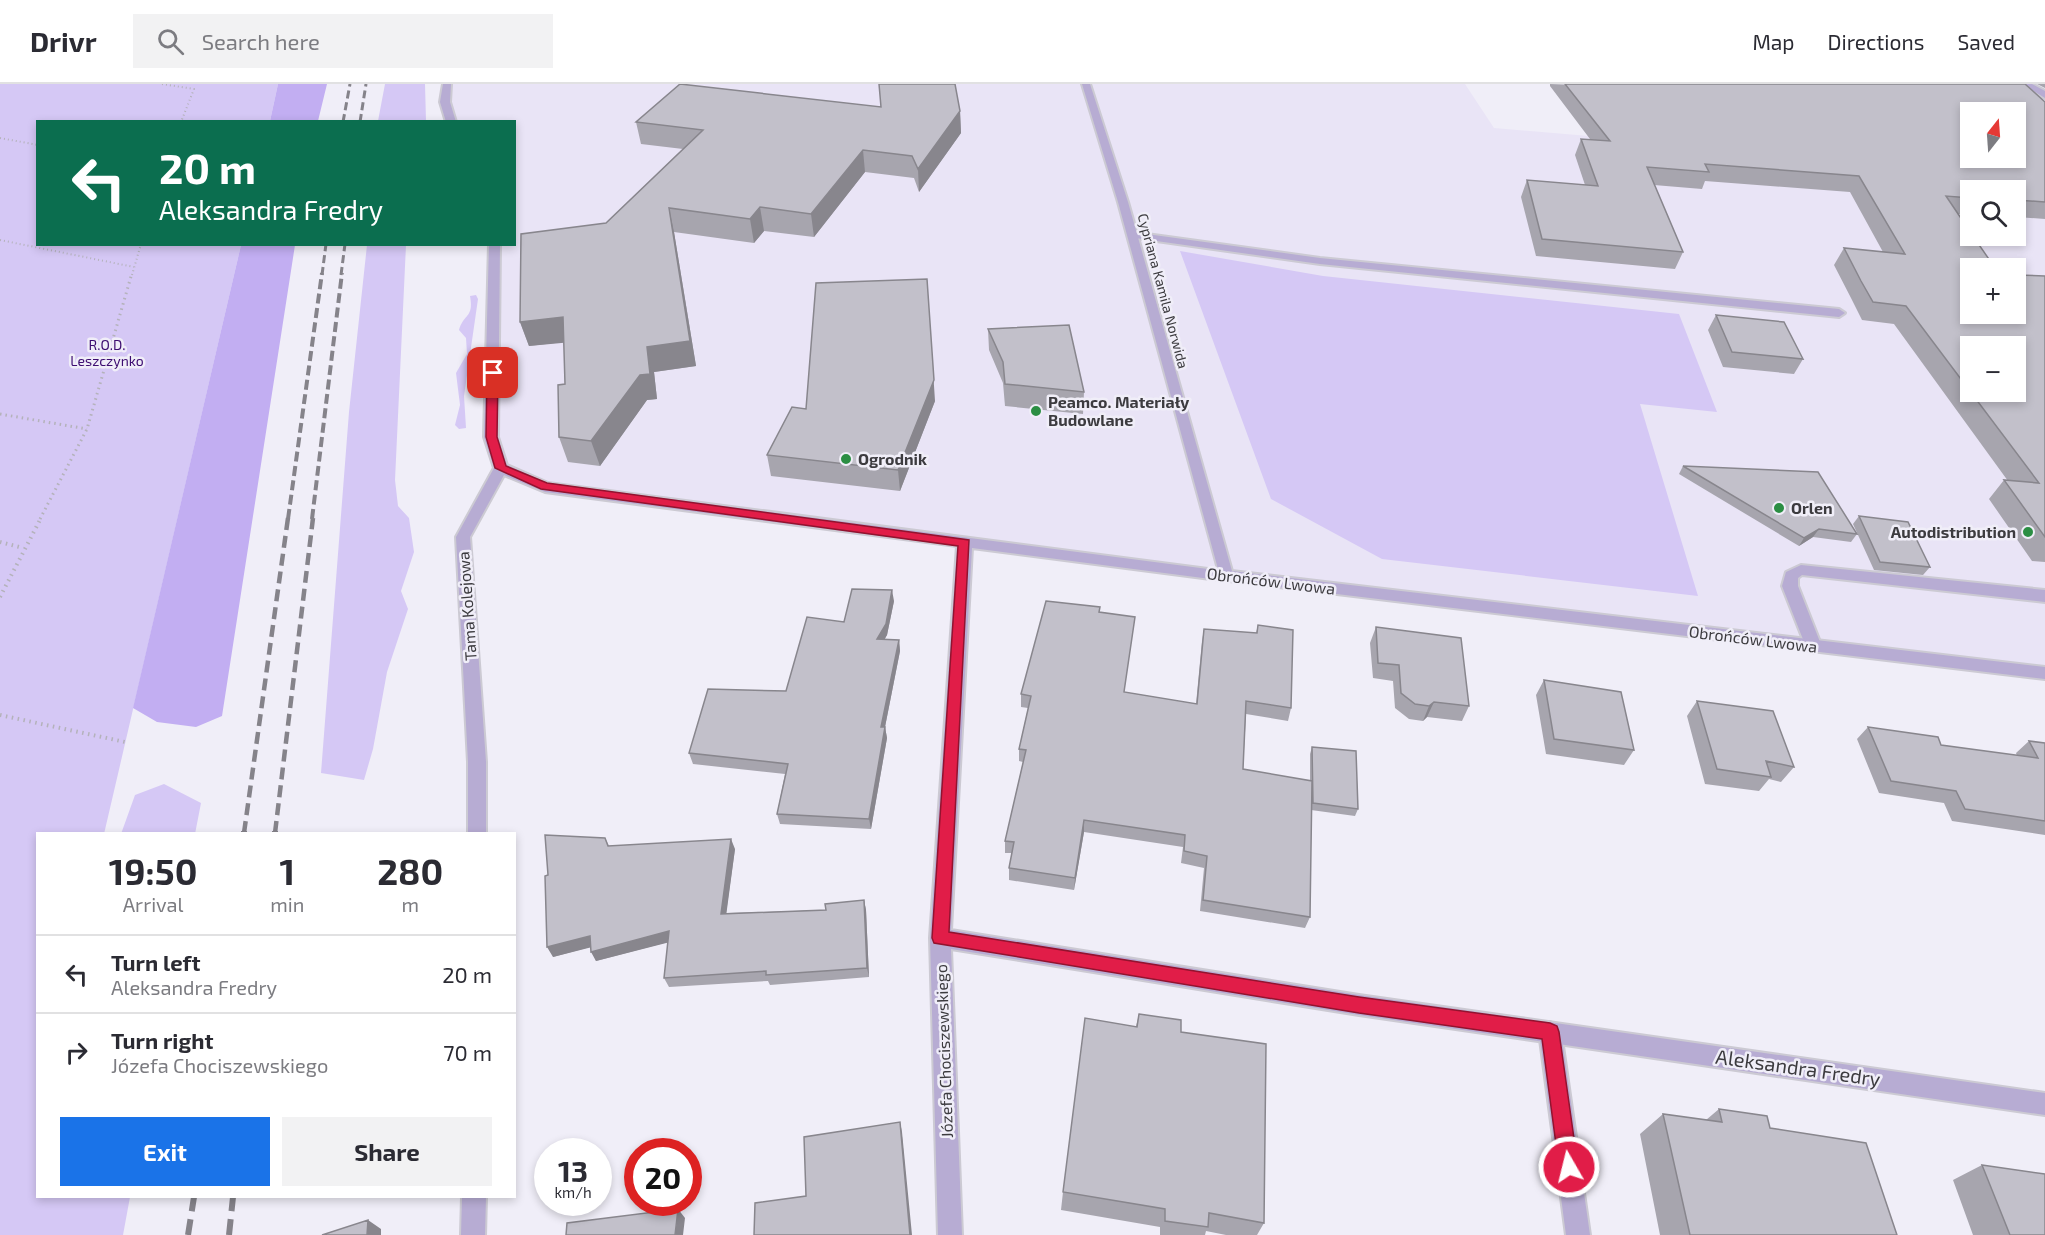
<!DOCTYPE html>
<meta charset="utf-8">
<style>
:root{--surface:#fff;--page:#f2f2f3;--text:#2b2b33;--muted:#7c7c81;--line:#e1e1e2;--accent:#1a73e8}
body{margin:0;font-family:"Exo 2",sans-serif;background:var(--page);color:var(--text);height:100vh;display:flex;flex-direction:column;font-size:22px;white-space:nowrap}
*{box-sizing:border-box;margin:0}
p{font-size:20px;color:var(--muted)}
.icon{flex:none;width:33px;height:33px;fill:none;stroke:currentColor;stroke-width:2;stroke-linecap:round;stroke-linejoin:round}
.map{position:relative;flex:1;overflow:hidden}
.panel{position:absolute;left:36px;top:748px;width:480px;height:366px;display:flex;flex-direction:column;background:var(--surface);border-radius:0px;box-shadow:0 3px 9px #0003}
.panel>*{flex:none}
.guide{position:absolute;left:36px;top:36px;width:480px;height:126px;border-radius:0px;box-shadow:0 3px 9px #0003;background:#0b6e4f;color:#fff;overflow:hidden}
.needle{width:39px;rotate:17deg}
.buttons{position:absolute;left:1960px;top:18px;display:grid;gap:12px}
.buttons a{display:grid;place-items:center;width:66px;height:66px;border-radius:0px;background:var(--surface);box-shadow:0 3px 9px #0003;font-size:30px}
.speed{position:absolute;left:534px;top:1054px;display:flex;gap:12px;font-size:30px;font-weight:700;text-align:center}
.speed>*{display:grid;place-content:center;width:78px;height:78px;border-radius:50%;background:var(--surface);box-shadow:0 3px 9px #0003;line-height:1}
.speed small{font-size:15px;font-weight:400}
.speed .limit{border:9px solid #d22;background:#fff;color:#111}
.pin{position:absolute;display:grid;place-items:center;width:51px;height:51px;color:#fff;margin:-26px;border-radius:12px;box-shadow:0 3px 9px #0006}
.me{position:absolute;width:66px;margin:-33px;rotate:352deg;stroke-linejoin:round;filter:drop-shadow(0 0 4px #0008)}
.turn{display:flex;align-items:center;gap:21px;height:126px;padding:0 24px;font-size:27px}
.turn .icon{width:78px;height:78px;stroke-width:2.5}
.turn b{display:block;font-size:42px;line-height:51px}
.eta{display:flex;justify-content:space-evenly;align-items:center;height:102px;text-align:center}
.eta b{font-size:36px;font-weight:700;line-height:42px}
.primary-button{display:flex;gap:12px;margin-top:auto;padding:12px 24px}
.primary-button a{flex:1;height:69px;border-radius:0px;background:var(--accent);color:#fff;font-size:24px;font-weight:700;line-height:69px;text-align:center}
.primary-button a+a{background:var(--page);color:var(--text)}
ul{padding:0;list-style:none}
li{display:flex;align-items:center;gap:18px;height:78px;padding:0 24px;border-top:2px solid var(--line)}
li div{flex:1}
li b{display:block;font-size:22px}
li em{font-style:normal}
header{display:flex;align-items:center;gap:36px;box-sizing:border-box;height:84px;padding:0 30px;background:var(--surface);border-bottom:2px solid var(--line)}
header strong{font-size:28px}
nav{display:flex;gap:33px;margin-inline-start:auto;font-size:21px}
.search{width:420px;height:54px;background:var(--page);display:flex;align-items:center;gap:15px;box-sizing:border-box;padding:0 21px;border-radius:0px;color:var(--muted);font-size:22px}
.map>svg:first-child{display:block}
.built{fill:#e9e4f6;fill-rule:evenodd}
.green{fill:#d5c8f5}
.forest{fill:#c2aef2}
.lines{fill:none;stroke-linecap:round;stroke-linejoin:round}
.service-casing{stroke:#cccad3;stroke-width:4}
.minor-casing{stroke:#cccad3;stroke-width:4}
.tertiary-casing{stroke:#cccad3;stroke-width:4}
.path-far2{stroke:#b4b2ba;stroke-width:2;stroke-dasharray:1 3;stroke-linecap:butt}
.path-far1{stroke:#b4b2ba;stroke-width:3;stroke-dasharray:1.5 4;stroke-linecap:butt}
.path{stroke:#b4b2ba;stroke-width:4;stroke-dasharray:1.5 4.5;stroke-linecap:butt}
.service{fill:#b7acd3;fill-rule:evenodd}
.minor{fill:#b7acd3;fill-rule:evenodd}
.tertiary{fill:#b7acd3;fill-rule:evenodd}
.rail-far3{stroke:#85838a;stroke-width:3;stroke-dasharray:8 4;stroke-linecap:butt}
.rail-far2{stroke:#85838a;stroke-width:4;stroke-dasharray:10 4.5;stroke-linecap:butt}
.rail-far1{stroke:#85838a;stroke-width:4.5;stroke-dasharray:12 6;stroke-linecap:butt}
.rail{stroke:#85838a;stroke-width:6;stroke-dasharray:16 8;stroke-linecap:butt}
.wall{fill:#a7a5ae}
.shaded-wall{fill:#88868d}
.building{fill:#c2c0ca;stroke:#88868d;stroke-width:1.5;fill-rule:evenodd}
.route{fill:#e11d48;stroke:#92132f;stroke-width:1.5}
.poi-dot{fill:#2b8e43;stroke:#f0eef8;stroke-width:2}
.labels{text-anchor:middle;stroke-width:5;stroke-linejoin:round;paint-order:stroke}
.far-street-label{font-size:14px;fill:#3c3b3f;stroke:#f0eef8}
.far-park-label{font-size:14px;fill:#3d0d71;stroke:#f0eef8}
.poi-label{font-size:16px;font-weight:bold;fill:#3c3b3f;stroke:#f0eef8;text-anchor:start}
.street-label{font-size:16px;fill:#3c3b3f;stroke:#f0eef8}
.near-street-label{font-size:20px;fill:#3c3b3f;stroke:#f0eef8}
</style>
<header>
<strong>Drivr</strong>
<div class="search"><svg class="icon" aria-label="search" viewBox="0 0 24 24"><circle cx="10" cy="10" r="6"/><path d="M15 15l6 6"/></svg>Search here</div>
<nav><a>Map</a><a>Directions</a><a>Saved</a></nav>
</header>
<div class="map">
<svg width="2045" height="1151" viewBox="0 0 2045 1151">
<rect width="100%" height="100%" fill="#f0eef8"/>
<path class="built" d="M 447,0 L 1465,0 L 1494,44 L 1742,65 L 1971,106 L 1971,152 L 2016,152 L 2016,123 L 2045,135 L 2045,589 L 1710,550 L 545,403 L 501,384 L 491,353 L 495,161 L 514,160 L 514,38 L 451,37 ZM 1971,184 L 2016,184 L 2016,230 L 1971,230 ZM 1971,262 L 2016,262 L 2016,308 L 1971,308 Z"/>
<path class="green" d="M 0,0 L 278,0 L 270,37 L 38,38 L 38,160 L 241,161 L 104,750 L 38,750 L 38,1113 L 130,1113 L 123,1151 L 0,1151 Z
M 385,0 L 425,0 L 426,37 L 378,37 Z
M 367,161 L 406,161 L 395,396 L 398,422 L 409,434 L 414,468 L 401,507 L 408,525 L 387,588 L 373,665 L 364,696 L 321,689 L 349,328 Z
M 1180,167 L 1323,192 L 1679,230 L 1717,328 L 1640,320 L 1698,512 L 1382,475 L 1271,415 Z
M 476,211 L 478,215 L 464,312 L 466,344 L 459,345 L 455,341 L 460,321 L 456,289 L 467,270 L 466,254 L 459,246 C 464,229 474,234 470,212 Z
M 164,700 L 201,719 L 195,750 L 121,750 L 135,711 Z"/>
<path class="forest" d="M 278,0 L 327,0 L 318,37 L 270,37 Z
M 241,161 L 295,161 L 222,632 L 196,643 L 157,638 L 133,624 Z"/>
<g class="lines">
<g class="service-casing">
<path id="service" d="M 1132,148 L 1320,174 L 1839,225 L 1845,229 L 1839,233 L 1320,180 L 1128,153 L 1128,149 Z
M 1801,481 L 2045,506 L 2045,518 L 1802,491 L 1798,494 L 1798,502 L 1822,563 L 1814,569 L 1806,563 L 1782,502 L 1786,488 Z
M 1550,938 L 1558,941 L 1561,948 L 1590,1151 L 1566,1151 L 1539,948 L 1542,941 Z"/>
</g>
<g class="minor-casing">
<path id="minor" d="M 443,0 L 451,0 L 450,18 L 456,38 L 446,38 L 440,18 Z
M 489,160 L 500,160 L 498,353 L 507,381 L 548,399 L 1231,488 L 1234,492 L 1231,496 L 1226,497 L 972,464 L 951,846 L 1359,911 L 2045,1009 L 2045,1031 L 1359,931 L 951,865 L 962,1151 L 938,1151 L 930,854 L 957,462 L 545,408 L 504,391 L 470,453 L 486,678 L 486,750 L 468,750 L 468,678 L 456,453 L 494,384 L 484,353 Z
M 462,1113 L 486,1113 L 485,1151 L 461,1151 Z"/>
</g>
<g class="tertiary-casing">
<path id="tertiary" d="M 1082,0 L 1090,0 L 1128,118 L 1232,487 L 2045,583 L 2045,595 L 1221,496 L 1118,118 Z
M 2022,0 L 2032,0 L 2045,7 L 2045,14 Z"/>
</g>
<path class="path-far2" d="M 162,0 L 194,5 L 181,38
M 0,54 L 38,61
M 0,156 L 134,183
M 132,191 L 141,160"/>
<path class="path-far1" d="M 0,330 L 87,345
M 40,435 L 87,345 L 132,189"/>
<path class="path" d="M 0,458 L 23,464
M 0,513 L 41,434
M 0,631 L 125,658"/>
<use href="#service" class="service"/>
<use href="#minor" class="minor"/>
<use href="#tertiary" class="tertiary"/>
<path class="rail-far3" d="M 343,38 L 350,0
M 360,38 L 366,0
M 322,191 L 326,160
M 341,191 L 345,160"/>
<path class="rail-far2" d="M 288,435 L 322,189
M 312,435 L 342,189"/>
<path class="rail-far1" d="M 244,749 L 288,434
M 275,749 L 313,434"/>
<path class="rail" d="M 244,750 L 244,747
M 275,750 L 275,747
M 188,1151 L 194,1113
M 229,1151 L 233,1113"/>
</g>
<path class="wall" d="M 1550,0 L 2045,18 L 2045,135 L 2016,133 L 2016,106 L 1971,106 L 1971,131 L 1959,130 L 1971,230 L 2045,192 L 2045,478 L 2032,477 L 1989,415 L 2004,396 L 2008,397 L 1894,240 L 1862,236 L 1851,214 L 1834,181 L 1844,164 L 1883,168 L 1850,108 L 1705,97 L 1702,105 L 1654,101 L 1683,168 L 1675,185 L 1536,172 L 1521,113 L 1527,96 L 1585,101 L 1575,71 L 1581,55 L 1590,55 L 1550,2 Z
M 2037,0 L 2045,0 L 2045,4 Z
M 881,23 L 960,27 L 961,49 L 919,108 L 914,94 L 865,88 L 814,153 L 764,147 L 754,159 L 674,148 L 696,282 L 654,288 L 657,315 L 647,316 L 600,382 L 568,378 L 559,353 L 565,300 L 564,258 L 529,262 L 520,238 L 606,139 L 683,65 L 641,60 L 636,38 Z
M 1716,231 L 1803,275 L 1794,290 L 1723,283 L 1708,246 Z
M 988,245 L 1084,308 L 1083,330 L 1005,322 L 1003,299 L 989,266 Z
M 935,317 L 900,407 L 771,392 L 767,371 L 806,325 Z
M 1683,382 L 1857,450 L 1851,458 L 1813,453 L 1799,462 L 1679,390 Z
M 1859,432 L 1930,483 L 1923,491 L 1874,486 L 1853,440 Z
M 894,517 L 887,551 L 884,555 L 899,556 L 900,567 L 885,643 L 887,654 L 871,745 L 780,740 L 777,730 L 785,690 L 693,680 L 689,669 L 786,607 L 844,538 Z
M 1100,528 L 1135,533 L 1124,608 L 1196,620 L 1202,557 L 1204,545 L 1256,549 L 1258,541 L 1291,624 L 1288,637 L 1246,630 L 1243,685 L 1310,697 L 1310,670 L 1312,663 L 1358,725 L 1355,732 L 1311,726 L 1310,833 L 1305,844 L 1200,827 L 1204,784 L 1181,779 L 1183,763 L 1084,748 L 1074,806 L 1009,796 L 1009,784 L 1012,769 L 1005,769 L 1005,757 L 1023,678 L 1019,677 L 1019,665 L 1028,624 L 1021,623 L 1021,610 Z
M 1376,543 L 1469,622 L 1462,637 L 1427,633 L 1423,637 L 1409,635 L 1395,624 L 1393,597 L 1373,594 L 1370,559 Z
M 1544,596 L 1634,666 L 1624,681 L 1546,670 L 1536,611 Z
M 1697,617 L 1794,683 L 1781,698 L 1769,695 L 1759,707 L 1705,700 L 1687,632 Z
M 1868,643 L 1941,661 L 2017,672 L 2016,669 L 2029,657 L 2045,659 L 2045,751 L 1952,737 L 1944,719 L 1879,709 L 1857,655 Z
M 605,754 L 609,762 L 735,765 L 726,829 L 826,826 L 864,816 L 866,826 L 869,893 L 770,901 L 768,897 L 669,903 L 664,894 L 668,858 L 596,877 L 590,863 L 553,873 L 548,791 Z
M 1139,930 L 1181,948 L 1264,1139 L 1257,1151 L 1226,1151 L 1206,1147 L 1205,1151 L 1160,1151 L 1160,1143 L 1061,1126 L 1063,1108 L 1136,942 Z
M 1719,1025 L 1770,1044 L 1897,1151 L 1660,1151 L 1640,1050 L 1663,1030 L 1706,1036 Z
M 1982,1081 L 2045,1151 L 1973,1151 L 1953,1096 Z"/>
<path class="shaded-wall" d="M 960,27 L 961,49 L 919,108 L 918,85 Z
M 863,66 L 865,88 L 814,153 L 811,130 Z
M 760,123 L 764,147 L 754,159 L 750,135 Z
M 669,124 L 674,148 L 696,282 L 654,288 L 657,315 L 647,316 L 600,382 L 591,357 L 647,263 Z
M 927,195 L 935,317 L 900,407 L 898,386 Z
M 563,233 L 572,258 L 529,262 L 520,238 Z
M 1819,445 L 1813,453 L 1799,462 L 1804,454 Z
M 892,506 L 894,517 L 887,551 L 879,566 L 877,555 Z
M 899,556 L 900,567 L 883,653 L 881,643 Z
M 1434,618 L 1427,633 L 1423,637 L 1429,622 Z
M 885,643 L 887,654 L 871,745 L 869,735 Z
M 1084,736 L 1084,748 L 1074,806 L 1075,794 Z
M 731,755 L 735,765 L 725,840 L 721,830 Z
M 864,816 L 866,826 L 869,893 L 867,884 Z
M 669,847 L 674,857 L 596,877 L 591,868 Z
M 590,852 L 596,862 L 553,873 L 547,863 Z
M 900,1038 L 902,1048 L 912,1151 L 910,1151 Z
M 678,1125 L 685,1134 L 683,1151 L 675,1151 Z
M 368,1136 L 381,1145 L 381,1151 L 367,1151 Z"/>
<path class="building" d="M 680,0 L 881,23 L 879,0 L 955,0 L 960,27 L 918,85 L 912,72 L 863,66 L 811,130 L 760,123 L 750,135 L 669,124 L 690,257 L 647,263 L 650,290 L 640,291 L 591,357 L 559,353 L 558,301 L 565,300 L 563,233 L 520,238 L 521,150 L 606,139 L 703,46 L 636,38 Z
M 1565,0 L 2025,0 L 2045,18 L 2045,118 L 2016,116 L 2016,106 L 1971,106 L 1971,114 L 1946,112 L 1971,149 L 1971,152 L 1973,152 L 1995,184 L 1971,184 L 1971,230 L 2016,230 L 2016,191 L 2045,192 L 2045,453 L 2004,396 L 2039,399 L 1906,222 L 1873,218 L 1861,197 L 1844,164 L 1905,170 L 1859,92 L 1705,80 L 1709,88 L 1647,83 L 1683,168 L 1542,155 L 1527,96 L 1598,102 L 1581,55 L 1610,57 ZM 1971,28 L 2016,28 L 2016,74 L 1971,74 ZM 1971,262 L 2016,262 L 2016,308 L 1971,308 Z
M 927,195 L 934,296 L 898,386 L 767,371 L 792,323 L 806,325 L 816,199 Z
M 1716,231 L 1784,238 L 1803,275 L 1732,268 Z
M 1069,241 L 1084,308 L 1005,300 L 1003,278 L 988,245 Z
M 1683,382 L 1818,388 L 1857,450 L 1819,445 L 1804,454 Z
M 1859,432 L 1908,438 L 1930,483 L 1880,478 Z
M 852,505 L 892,506 L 886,540 L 877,555 L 899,556 L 881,643 L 885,643 L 869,735 L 777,730 L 788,680 L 689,669 L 708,605 L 786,607 L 807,533 L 844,538 Z
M 1046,517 L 1100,523 L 1099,528 L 1135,533 L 1124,608 L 1197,620 L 1204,545 L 1257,549 L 1258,541 L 1293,546 L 1291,624 L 1246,617 L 1243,685 L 1312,697 L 1310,833 L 1203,816 L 1207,772 L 1184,767 L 1185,751 L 1084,736 L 1075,794 L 1009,784 L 1014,758 L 1005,757 L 1026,666 L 1019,665 L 1031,612 L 1021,610 Z
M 1376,543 L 1461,554 L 1469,622 L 1434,618 L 1429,622 L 1415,620 L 1401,609 L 1399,581 L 1378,579 Z
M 1544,596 L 1621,608 L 1634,666 L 1554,655 Z
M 1697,617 L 1773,627 L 1794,683 L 1766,677 L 1771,693 L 1717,685 Z
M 1868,643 L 1938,653 L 1941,661 L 2038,674 L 2029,657 L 2045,659 L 2045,737 L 1965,725 L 1956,707 L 1891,697 Z
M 1312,663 L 1356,667 L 1358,725 L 1313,719 Z
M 545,751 L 605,754 L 608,762 L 731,755 L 721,830 L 826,826 L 825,820 L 864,816 L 867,884 L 766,891 L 766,887 L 664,894 L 669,847 L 591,868 L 590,852 L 547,863 L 545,792 L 548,791 Z
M 1139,930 L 1181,936 L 1181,948 L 1266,960 L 1264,1139 L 1209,1129 L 1208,1143 L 1165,1137 L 1165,1125 L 1063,1108 L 1085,934 L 1137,943 Z
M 1719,1025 L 1767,1032 L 1770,1044 L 1866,1059 L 1897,1151 L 1690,1151 L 1663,1030 L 1722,1038 Z
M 900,1038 L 910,1151 L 754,1151 L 755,1119 L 806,1112 L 804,1053 Z
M 1982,1081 L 2045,1090 L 2045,1151 L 2010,1151 Z
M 678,1125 L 675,1151 L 566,1151 L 567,1139 Z
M 368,1136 L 367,1151 L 322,1151 Z"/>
<path class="route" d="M 493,285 L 498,289 L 497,353 L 506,382 L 547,399 L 969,456 L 949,848 L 1359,913 L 1550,939 L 1557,942 L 1559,948 L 1578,1083 L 1575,1090 L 1569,1093 L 1562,1090 L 1559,1083 L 1542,955 L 1359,929 L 934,859 L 932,854 L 958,462 L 541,405 L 495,384 L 486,353 L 487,289 Z"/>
<g class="poi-dot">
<circle cx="1036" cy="327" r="6"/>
<circle cx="846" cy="375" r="6"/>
<circle cx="1779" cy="424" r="6"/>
<circle cx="2028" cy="448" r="6"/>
</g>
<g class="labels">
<g class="far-street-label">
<text transform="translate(1163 207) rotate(75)" y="5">Cypriana Kamila Norwida</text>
</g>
<g class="far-park-label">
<text x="107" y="266">R.O.D.<tspan x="107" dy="16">Leszczynko</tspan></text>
</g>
<g class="poi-label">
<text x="1048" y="324">Peamco. Materiały<tspan x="1048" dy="18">Budowlane</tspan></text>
<text x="858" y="381">Ogrodnik</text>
<text x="1791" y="430">Orlen</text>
<text x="2016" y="454" text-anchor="end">Autodistribution</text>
</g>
<g class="street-label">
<text transform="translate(1271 497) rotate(7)" y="6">Obrońców Lwowa</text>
<text transform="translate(467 522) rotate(-94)" y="6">Tama Kolejowa</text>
<text transform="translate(1753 555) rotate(7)" y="6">Obrońców Lwowa</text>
<text transform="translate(944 967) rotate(-92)" y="6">Józefa Chociszewskiego</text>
</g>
<g class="near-street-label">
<text transform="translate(1798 984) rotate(8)" y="7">Aleksandra Fredry</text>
</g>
</g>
</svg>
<div class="buttons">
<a><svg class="needle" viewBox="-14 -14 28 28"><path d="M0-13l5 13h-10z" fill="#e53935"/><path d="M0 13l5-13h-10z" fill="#7c7c81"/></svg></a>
<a><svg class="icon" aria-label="search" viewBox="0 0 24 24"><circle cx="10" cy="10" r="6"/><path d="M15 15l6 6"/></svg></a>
<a>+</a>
<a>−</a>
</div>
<div class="speed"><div>13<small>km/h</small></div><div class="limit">20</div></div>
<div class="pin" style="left:493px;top:289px;background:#d93025"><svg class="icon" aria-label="arrive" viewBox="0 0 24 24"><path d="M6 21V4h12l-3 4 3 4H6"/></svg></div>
<svg class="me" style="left:1569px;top:1083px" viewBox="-20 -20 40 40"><circle r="17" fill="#e11d48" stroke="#fff" stroke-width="3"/><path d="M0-11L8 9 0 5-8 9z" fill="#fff"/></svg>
<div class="guide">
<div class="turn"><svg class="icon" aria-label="left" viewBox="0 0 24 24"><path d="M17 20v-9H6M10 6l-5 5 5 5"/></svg><div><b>20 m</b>Aleksandra Fredry</div></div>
</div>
<section class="panel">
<div class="eta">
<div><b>19:50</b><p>Arrival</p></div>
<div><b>1</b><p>min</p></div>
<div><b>280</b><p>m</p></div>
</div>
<ul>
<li><svg class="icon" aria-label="left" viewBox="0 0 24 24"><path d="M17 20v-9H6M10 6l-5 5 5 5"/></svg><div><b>Turn left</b><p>Aleksandra Fredry</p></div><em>20 m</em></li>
<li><svg class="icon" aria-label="right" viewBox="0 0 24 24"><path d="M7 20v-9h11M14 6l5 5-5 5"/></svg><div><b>Turn right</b><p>Józefa Chociszewskiego</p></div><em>70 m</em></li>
</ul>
<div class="primary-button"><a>Exit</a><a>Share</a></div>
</section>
</div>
